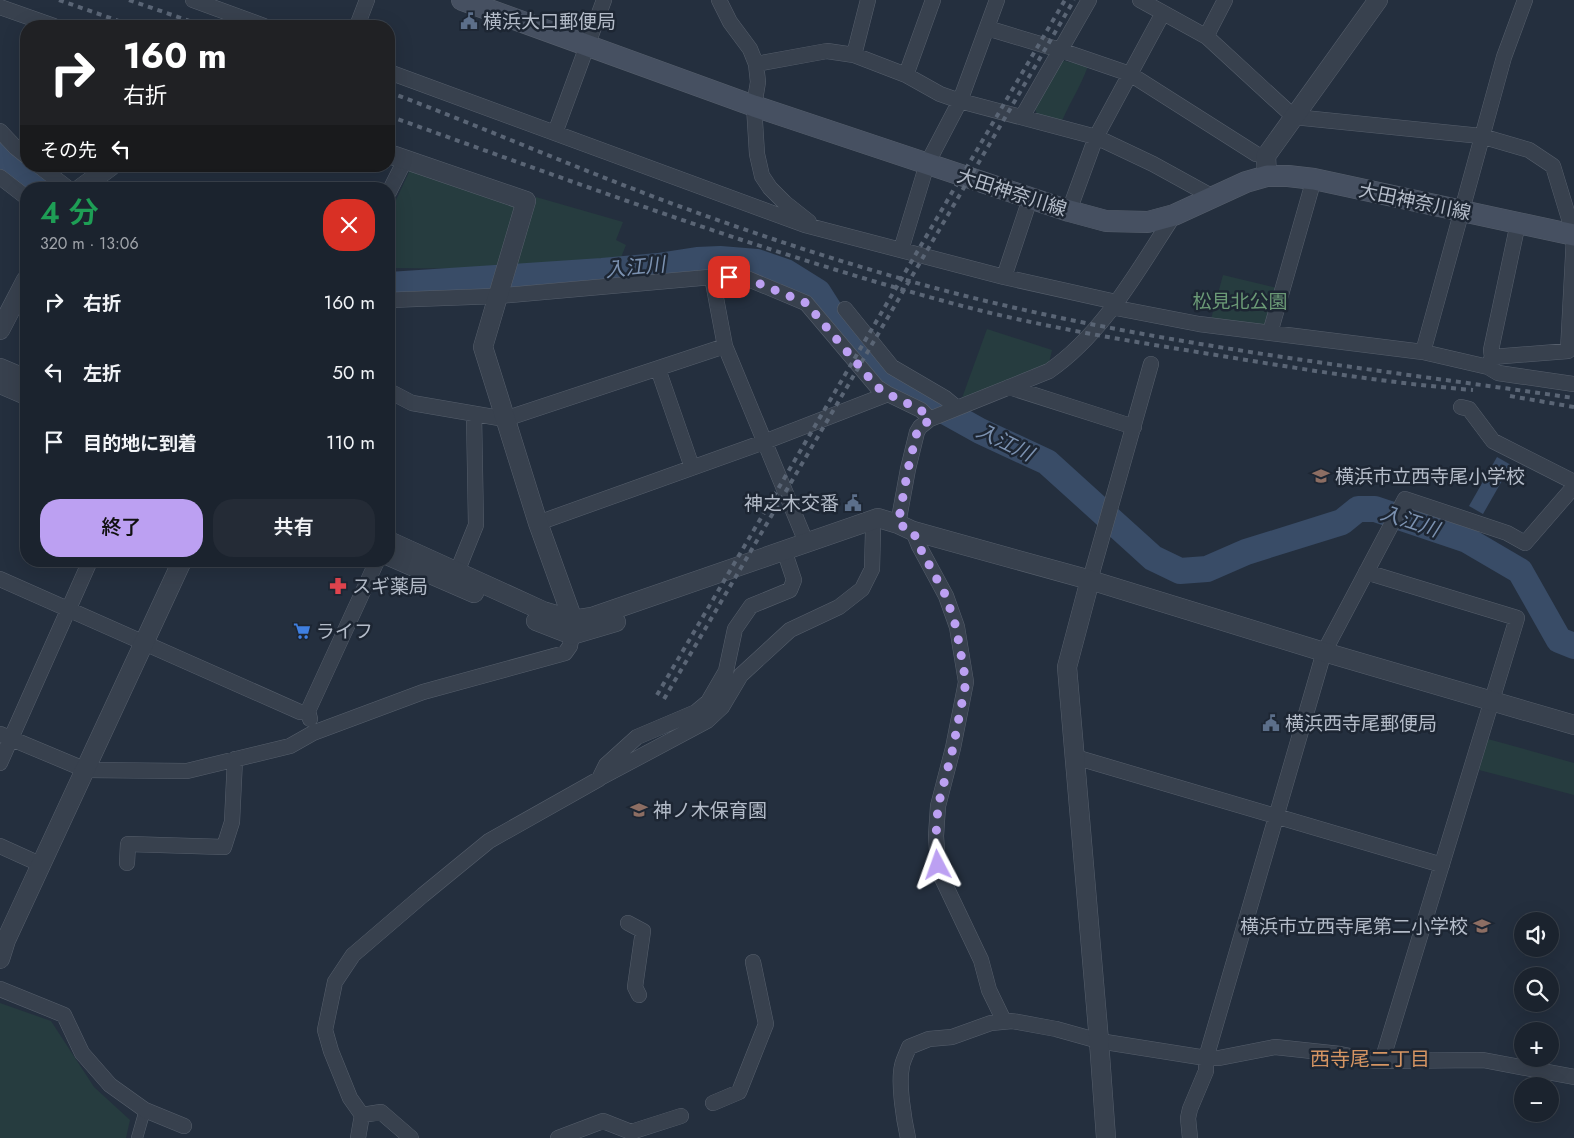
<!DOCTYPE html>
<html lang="ja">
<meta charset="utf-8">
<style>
:root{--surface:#1b232e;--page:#242b36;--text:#f1f3f6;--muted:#a0a4aa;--line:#39404a;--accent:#bca0f2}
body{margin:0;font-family:Jost,"Noto Sans JP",sans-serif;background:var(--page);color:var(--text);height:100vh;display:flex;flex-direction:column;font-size:19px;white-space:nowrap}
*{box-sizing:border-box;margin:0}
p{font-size:16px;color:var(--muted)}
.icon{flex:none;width:28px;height:28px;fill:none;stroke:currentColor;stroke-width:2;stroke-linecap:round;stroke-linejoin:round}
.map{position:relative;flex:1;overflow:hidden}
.side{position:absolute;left:20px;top:182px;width:375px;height:385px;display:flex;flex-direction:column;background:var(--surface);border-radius:20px;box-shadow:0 5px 20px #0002,0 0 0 1px var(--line)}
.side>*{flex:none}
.guide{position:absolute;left:20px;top:20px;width:375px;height:152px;border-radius:20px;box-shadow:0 5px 20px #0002,0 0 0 1px var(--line);background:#202124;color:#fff;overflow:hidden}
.tools{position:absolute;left:1514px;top:912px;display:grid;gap:10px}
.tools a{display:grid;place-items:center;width:45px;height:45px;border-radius:50%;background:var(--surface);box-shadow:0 5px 20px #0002,0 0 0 1px var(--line);font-size:25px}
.pin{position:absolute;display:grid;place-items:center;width:42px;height:42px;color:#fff;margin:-21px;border-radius:10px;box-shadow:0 2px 8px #0006}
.me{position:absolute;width:55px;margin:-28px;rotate:356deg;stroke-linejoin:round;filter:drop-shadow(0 0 4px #0008)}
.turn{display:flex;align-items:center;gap:18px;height:105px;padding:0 20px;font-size:22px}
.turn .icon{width:65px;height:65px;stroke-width:2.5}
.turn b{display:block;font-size:35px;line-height:42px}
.then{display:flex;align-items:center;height:48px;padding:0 20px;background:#0003;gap:10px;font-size:19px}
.round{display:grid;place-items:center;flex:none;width:52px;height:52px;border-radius:20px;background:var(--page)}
.head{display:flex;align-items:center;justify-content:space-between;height:85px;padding:0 20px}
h1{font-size:30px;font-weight:600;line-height:38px;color:#1e9e55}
.primary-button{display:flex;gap:10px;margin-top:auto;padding:10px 20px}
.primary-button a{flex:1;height:58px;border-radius:20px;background:var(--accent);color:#111;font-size:20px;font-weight:600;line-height:58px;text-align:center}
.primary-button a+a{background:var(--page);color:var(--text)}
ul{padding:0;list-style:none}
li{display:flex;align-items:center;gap:15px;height:70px;padding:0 20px}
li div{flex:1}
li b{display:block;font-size:19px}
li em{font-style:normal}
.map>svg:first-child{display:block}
.green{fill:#263c3f}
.water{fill:#394c67}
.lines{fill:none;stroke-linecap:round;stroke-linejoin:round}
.river{stroke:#394c67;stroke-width:26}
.pedestrian-casing{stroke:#565f6c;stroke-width:12}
.minor-casing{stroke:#565f6c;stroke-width:16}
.tertiary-casing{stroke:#565f6c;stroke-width:20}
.secondary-casing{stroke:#565f6c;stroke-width:22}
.pedestrian{stroke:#38414e;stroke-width:11}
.minor{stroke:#38414e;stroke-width:15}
.tertiary{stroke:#38414e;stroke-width:19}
.secondary{stroke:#465061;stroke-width:21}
.rail{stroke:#5a6575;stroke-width:4;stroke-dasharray:5 5;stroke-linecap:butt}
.route{stroke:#bca0f2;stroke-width:9;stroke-dasharray:0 16.2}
.labels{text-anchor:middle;stroke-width:5;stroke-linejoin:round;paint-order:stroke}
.poi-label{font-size:19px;fill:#b4bcc9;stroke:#1d2633;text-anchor:start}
.street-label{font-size:19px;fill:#b4bcc9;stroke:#1d2633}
.park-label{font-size:19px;fill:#6b9a76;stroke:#1d2633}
.water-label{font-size:20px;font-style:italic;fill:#7c92b1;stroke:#1d2633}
.neighbourhood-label{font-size:20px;fill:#d59563;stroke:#1d2633}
</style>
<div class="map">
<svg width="1574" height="1138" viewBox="0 0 1574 1138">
<rect width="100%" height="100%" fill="#242f3e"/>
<path class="green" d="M 1060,60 L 1088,66 C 1081,86 1070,102 1062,121 L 1037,114 L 1034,107 Z
M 410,170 L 514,205 L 516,213 L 499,269 L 389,268 L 389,215 Z
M 536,197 L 623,222 L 616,240 L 626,245 L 618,265 L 512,271 Z
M 1223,275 L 1277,288 L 1267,326 L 1211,319 Z
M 987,329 L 1052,350 L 1049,363 L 962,398 Z
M 1488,739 L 1574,763 L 1574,795 L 1479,770 Z
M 0,1003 L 51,1021 L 94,1087 L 130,1120 L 126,1138 L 0,1138 Z"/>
<path class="water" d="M 1497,457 L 1511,465 L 1483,514 L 1469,506 Z"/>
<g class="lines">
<path class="river" d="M 0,154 L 46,189
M 389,285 L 602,271 L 658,266 L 697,260 L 720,259 L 757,262 L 786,272 L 818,292 L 837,322 L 881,373 L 926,401 L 980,431 L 1047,462 L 1153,558 L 1180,571 L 1207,569 L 1246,552 L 1342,522 L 1358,509 L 1375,509 L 1467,540 L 1520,571 L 1559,640 L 1574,646"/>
<g class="pedestrian-casing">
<path id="pedestrian" d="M 137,1138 L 145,1110"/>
</g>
<g class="minor-casing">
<path id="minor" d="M 193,0 L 264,26
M 719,0 L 730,22 L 750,49 L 756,64 L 758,82 L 754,106 L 757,154 L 762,176 L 770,188 L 785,203 L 809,222
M 1140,0 L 1207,37 L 1294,117 L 1481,136 L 1529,150 L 1553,166 L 1574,235
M 0,7 L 54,26
M 357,26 L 367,0
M 987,28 L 1060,50 L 1130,74 L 1256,154 L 1266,156
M 1207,37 L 1210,29 L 1225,0
M 854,55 L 868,0
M 756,64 L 827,51 L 854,55 L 906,75 L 940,94 L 960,101 L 1096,137 L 1153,164 L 1213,197
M 389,72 L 805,225 L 1004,277 L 1116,302
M 906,75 L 933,0
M 1022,117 L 1089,0
M 0,131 L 16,148 L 26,156
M 555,133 L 604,0
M 39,166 L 69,189
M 0,177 L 26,197
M 389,192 L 405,160
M 1069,211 L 1096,137 L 1163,13
M 901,250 L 927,164 L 960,101 L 997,0
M 712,277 L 725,346 L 806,542
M 1004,277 L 1030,199
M 389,300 L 498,296 L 712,277 L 746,278 L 806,303 L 877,387 L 888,394
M 1111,307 L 1199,324 L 1423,352 L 1488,367 L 1498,373 L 1574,384
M 845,309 L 892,367 L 945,398 L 957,408
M 1270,333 L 1314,179
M 1423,352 L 1504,57 L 1525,0
M 1492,357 L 1491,350 L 1518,223
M 1488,367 L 1492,357 L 1568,351 L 1574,237
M 658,369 L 692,467
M 1009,387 L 1134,427
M 389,391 L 412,403 L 505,419 L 725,346
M 1461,407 L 1469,409 L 1493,441 L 1574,482
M 538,523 L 764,442 L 888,394 L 921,410 L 930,419
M 898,524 L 908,469 L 917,432 L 920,427 L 930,419 L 1049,371 C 1104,333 1138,270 1174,215
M 913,531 L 919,546 L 946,596 L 957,627 L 966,682 L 953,748 L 938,806 L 936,836 L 938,865 L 941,876 L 981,960 L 989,990 L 1004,1021
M 457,572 L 476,525 L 474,414
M 1366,572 L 1517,618 L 1382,1061
M 0,579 L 300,712 L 308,711
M 1090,580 L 1151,364
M 310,719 L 308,711 L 377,561
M 0,734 L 86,770 L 187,771 L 290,746 L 313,733 L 423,692 L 565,653 L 570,646 L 573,625
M 1075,757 L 1442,865
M 0,763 L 90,561
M 600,778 L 707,721 L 722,707 L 741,675 L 790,630 L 839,607 L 862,589 L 872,569 L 873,531 L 868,520
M 0,846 L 42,865
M 127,863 L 128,844 L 224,847 L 232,822 L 235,759
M 628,923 L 643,931 L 635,987 L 639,995
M 0,989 L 64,1015 L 82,1053 L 110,1085 L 145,1110 L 184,1126
M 713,1103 L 739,1092 L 766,1024 L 753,962
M 362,1115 L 381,1112 L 411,1138
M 358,1138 L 362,1115 L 350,1098 L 331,1051 L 325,1030 L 335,982 L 353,955 L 423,895 L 489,841 L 599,779 L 606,765 L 637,737 L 696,712 L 708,702 L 726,671 L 735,629 L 751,606 L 790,590 L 794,580 L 784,550
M 558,1138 L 603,1121 L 631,1132 L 681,1116
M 908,1138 C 904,1120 898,1084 902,1066 C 903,1060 907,1053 909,1047 L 929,1039 L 952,1037 L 991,1023 L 1012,1021 L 1056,1029 L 1099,1041 L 1206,1058 L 1219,1058 L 1275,1047 L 1340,1054 L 1375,1061 L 1483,1060 L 1574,1077
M 1190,1138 L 1188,1118 L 1190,1109 L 1206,1071 L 1206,1058 L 1324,652 L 1405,499 L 1507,533 L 1525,543 L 1571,490 L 1574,485"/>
</g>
<g class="tertiary-casing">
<path id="tertiary" d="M 389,154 L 526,201 L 483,347 L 538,523 L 573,620
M 1267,176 L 1266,156 L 1378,0
M 80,189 L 111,166
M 0,330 L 26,280
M 0,368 L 26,379
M 0,384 L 26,395
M 389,541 L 543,611 L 573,620 L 592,617 L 878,518 L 898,524 L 913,531 L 1090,580 L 1324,652 L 1574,725
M 389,556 L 474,593
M 1090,580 L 1067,667 L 1099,1041 L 1106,1138
M 536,621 L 572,635 L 616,622
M 0,959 L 6,940 L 182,561"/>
</g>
<g class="secondary-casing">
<path id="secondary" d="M 462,0 L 754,106 L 1069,211 L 1106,221 L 1148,222 L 1174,215 L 1246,182 L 1267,176 L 1288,176 L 1314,179 L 1574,235"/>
</g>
<use href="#pedestrian" class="pedestrian"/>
<use href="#minor" class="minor"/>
<use href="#tertiary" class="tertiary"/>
<use href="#secondary" class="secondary"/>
<path class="rail" d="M 59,0 L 133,26
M 129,0 L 204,26
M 389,92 C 458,118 527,147 595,174 C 706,218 820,257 935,288 C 1144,344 1360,367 1574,398
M 389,116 C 571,181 753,249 940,300 C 1030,325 1123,340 1216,355 C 1301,369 1387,383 1473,390
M 1510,396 L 1574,407
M 657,695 L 1065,0
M 664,699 L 1074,0"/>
</g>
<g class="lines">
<path class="route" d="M 729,277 L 746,278 L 806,303 L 877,387 L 888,394 L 921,410 L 930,420 L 920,427 L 917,432 L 908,469 L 898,524 L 913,531 L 919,546 L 946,596 L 956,627 L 966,682 L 953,748 L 938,806 L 936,836 L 938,865"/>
</g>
<defs>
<g id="civic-bare" transform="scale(1.35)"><path d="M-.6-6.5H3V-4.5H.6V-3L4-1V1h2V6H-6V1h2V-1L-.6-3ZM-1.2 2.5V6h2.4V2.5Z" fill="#5c6f8a" stroke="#1d2633" stroke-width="2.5" paint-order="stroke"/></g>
<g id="school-bare" transform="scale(1.35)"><path d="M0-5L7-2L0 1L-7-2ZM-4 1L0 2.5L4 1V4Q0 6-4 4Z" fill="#8d6e63" stroke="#1d2633" stroke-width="2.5" paint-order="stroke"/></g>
<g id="pharmacy-bare" transform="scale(1.35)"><path d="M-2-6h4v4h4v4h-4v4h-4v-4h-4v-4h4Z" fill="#e0444e" stroke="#1d2633" stroke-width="2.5" paint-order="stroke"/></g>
<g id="supermarket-bare" transform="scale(1.35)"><path d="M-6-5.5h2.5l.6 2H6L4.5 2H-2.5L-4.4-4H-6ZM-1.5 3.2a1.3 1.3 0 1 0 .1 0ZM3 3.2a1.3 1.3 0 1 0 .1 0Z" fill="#3f7fe0" stroke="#1d2633" stroke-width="2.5" paint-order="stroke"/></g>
</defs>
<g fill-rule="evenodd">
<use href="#civic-bare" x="469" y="21"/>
<use href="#school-bare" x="1321" y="476"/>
<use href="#civic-bare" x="853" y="503"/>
<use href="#pharmacy-bare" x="338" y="586"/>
<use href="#supermarket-bare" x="302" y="631"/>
<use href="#civic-bare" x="1271" y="723"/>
<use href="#school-bare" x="639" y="810"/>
<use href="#school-bare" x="1482" y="926"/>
</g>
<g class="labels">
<g class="poi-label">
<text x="483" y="28">横浜大口郵便局</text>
<text x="1335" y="483">横浜市立西寺尾小学校</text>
<text x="839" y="510" text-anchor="end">神之木交番</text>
<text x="352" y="593">スギ薬局</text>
<text x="316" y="638">ライフ</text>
<text x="1285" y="730">横浜西寺尾郵便局</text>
<text x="653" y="817">神ノ木保育園</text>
<text x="1468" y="933" text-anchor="end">横浜市立西寺尾第二小学校</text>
</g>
<g class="street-label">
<text transform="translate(1012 192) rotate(18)" y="7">大田神奈川線</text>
<text transform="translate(1415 201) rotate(12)" y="7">大田神奈川線</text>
</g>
<g class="park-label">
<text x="1240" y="308">松見北公園</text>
</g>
<g class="water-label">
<text transform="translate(635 267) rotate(-6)" y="7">入江川</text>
<text transform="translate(1005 442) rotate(26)" y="7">入江川</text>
<text transform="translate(1410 521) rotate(18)" y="7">入江川</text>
</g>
<g class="neighbourhood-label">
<text x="1370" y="1066">西寺尾二丁目</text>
</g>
</g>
</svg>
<div class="tools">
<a><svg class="icon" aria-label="sound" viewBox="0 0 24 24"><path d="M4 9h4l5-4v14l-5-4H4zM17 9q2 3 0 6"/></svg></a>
<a><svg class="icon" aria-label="search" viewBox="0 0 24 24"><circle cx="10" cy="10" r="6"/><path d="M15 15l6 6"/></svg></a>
<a>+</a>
<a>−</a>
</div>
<div class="pin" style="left:729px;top:277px;background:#d93025"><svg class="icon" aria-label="arrive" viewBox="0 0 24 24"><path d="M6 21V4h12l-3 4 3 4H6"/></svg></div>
<svg class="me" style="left:938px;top:865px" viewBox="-20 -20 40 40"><path d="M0-17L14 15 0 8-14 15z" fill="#bca0f2" stroke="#fff" stroke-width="4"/></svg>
<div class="guide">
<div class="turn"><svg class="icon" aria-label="right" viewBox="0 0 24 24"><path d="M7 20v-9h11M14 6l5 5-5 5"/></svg><div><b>160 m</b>右折</div></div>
<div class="then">その先<svg class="icon" aria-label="left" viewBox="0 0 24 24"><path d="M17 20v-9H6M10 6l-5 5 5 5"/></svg></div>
</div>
<section class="side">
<div class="head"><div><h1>4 分</h1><p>320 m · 13:06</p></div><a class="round" style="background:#d93025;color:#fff"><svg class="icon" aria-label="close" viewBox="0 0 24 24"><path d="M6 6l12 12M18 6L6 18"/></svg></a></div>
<ul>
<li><svg class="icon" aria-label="right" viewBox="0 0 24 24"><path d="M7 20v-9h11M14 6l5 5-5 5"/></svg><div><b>右折</b></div><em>160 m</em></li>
<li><svg class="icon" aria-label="left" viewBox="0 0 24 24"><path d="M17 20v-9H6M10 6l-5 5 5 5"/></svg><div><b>左折</b></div><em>50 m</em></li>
<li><svg class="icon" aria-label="arrive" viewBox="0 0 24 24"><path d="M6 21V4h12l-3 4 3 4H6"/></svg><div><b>目的地に到着</b></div><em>110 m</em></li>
</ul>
<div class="primary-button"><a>終了</a><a>共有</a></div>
</section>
</div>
